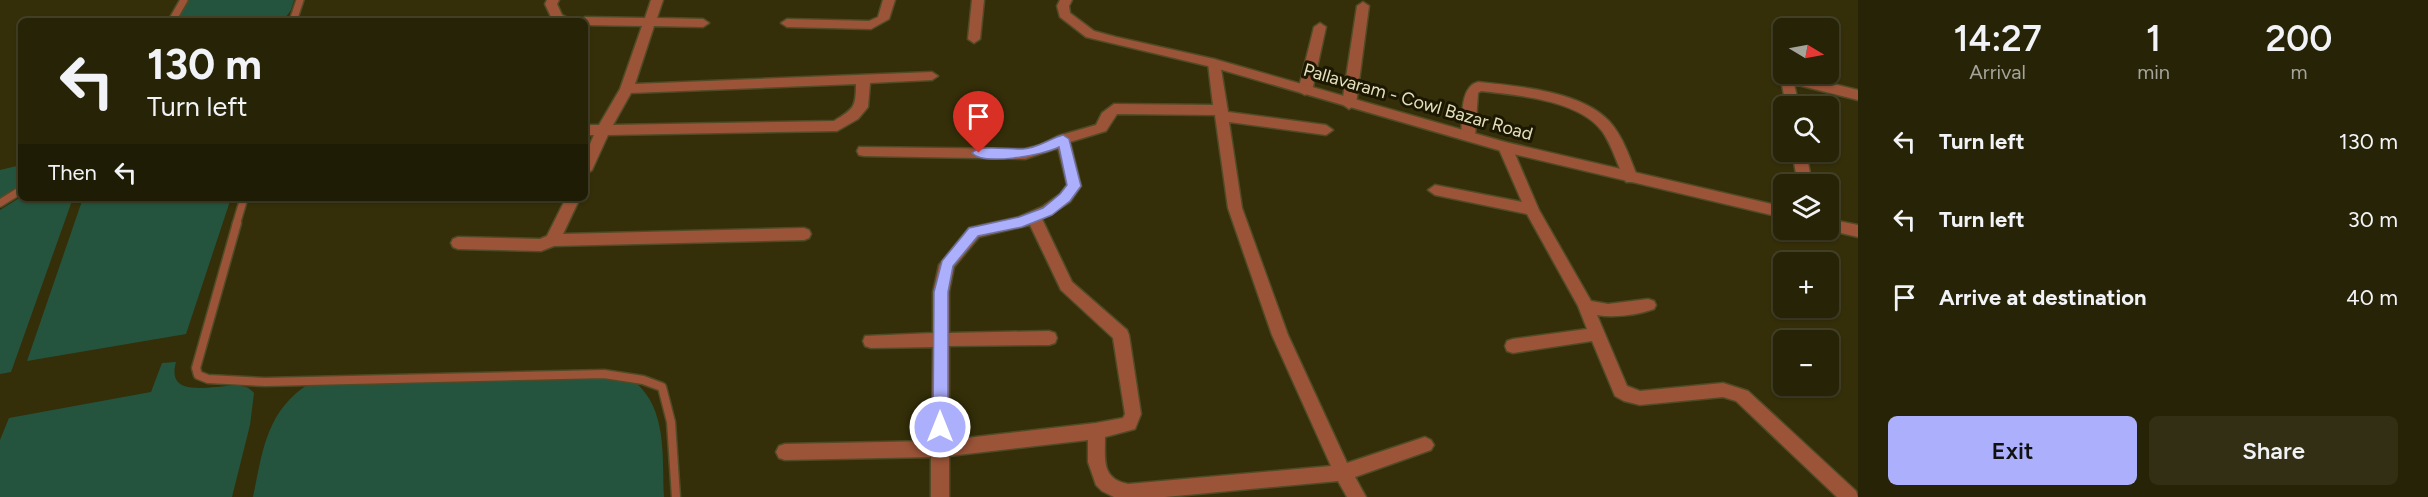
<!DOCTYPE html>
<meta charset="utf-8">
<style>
:root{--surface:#272307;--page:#332f15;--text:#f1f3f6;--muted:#a4a49b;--line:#434028;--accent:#acaffb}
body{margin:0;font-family:Figtree,sans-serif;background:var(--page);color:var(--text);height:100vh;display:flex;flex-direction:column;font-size:22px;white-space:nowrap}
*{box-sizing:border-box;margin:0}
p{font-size:20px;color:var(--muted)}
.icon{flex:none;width:33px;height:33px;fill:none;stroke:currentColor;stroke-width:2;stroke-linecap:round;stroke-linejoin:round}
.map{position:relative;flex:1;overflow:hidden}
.panel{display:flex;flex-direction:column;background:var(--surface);width:570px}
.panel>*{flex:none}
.banner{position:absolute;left:18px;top:18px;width:570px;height:183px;border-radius:9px;box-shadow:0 2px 4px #0004,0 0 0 2px var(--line);background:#272307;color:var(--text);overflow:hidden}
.needle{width:39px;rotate:100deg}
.fabs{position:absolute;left:1773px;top:18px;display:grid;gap:12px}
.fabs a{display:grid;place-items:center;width:66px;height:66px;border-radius:9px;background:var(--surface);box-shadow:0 2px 4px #0004,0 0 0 2px var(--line);font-size:30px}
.pin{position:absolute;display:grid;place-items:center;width:51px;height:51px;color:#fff;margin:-62px -26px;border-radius:50% 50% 50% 0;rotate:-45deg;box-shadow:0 0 6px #0007}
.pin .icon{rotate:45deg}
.me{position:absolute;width:66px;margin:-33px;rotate:0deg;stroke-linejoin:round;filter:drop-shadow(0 0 4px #0008)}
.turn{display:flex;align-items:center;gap:21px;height:126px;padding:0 30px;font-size:27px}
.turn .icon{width:78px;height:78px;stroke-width:2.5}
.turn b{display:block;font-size:42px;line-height:51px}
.then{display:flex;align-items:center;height:57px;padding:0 30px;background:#0003;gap:12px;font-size:22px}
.eta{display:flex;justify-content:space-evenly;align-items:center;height:102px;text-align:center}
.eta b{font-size:36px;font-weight:600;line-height:42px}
.cta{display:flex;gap:12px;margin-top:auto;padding:12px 30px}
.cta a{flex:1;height:69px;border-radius:9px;background:var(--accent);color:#111;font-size:24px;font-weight:600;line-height:69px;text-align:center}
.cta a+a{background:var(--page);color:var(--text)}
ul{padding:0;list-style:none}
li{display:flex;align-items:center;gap:18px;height:78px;padding:0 30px}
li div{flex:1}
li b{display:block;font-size:22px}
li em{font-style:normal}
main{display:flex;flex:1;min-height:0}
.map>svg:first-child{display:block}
.green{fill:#25543e}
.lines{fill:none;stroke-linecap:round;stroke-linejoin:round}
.service-far1-casing{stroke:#504b26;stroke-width:10}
.service-casing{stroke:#504b26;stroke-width:11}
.minor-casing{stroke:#504b26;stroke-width:3}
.tertiary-casing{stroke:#504b26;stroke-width:3}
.service-far1{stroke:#9b5438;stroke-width:7}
.service{stroke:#9b5438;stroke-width:8}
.minor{fill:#9b5438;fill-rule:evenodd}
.tertiary{fill:#9b5438;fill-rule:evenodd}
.route{fill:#acaffb;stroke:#7072a3;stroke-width:1.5}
.labels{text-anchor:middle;stroke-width:6;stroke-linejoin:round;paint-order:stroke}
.street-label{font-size:18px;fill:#e4e0be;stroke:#1b1700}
</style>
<main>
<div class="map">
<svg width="1858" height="497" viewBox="0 0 1858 497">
<rect width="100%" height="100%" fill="#342f09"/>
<path class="green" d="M 188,0 L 294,0 L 291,10 L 283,21 L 176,21 Z
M 21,165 L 21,185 L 0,198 L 0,170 Z
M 21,197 L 73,198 L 11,372 L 0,374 L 0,210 Z
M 83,198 L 231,198 L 186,334 L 27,361 Z
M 176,362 C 164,405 225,380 246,387 C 249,388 252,391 254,393 L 250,425 L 232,497 L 0,497 L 0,440 L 9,418 L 151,392 L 162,363 Z
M 618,374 C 626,378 637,382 642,389 C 667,417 662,462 664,497 L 253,497 C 263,450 266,411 310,383 Z"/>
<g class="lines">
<g class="service-far1-casing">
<path id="service-far1" d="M 172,21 L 184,0
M 293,21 L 300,0
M 0,203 L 21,190
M 236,225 L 244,198"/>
</g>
<g class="service-casing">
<path id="service" d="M 237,223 L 196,368 L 198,375 L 208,379 L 265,382 L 604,374 L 643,380 L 662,387 L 671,422 L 676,497"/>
</g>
<g class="minor-casing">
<path id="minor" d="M 547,0 L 559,0 L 557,4 L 562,15 L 574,21 L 553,21 L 545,4 Z
M 651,0 L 663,0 L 657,18 L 703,19 L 709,23 L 703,27 L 654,26 L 635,84 L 932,72 L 938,76 L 932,80 L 870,83 L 868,107 L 858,119 L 837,131 L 608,135 L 592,170 L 585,175 L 585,155 L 594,135 L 585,135 L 585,125 L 599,125 L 620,89 L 642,26 L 585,25 L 585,21 L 579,21 L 585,17 L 645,18 ZM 856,84 C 856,107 854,109 834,121 L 613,125 L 631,93 Z
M 883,0 L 895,0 L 889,19 L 871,29 L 787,27 L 781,23 L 787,19 L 869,21 L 878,17 Z
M 972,0 L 984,0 L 980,39 L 974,43 L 968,39 Z
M 1363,2 L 1369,6 L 1356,104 L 1349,109 L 1342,104 L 1357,6 Z
M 1320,23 L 1326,27 L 1312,91 L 1305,95 L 1298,91 L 1314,27 Z
M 1782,37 L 1784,37 L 1784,58 L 1778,54 L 1776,41 Z
M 1214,59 L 1220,63 L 1228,112 L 1326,125 L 1333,130 L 1326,135 L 1229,122 L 1242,208 L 1288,335 L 1347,463 L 1425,437 L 1431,440 L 1434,445 L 1431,450 L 1355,477 L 1366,497 L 1347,497 L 1338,481 L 1165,497 L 1114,497 L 1102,491 L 1096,485 L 1088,462 L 1088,440 L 949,456 L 949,497 L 931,497 L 931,457 L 785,460 L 779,458 L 776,452 L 779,446 L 785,444 L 932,441 L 933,347 L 871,348 L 865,346 L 863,341 L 865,336 L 933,333 L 933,292 L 939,265 L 969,228 L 1019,217 L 1042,207 L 1060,194 L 1067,185 L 1058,148 L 1025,159 L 864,156 L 859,155 L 857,151 L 859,147 L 1025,149 L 1040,145 L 1058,136 L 1096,125 L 1102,113 L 1114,104 L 1213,105 L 1208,63 ZM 1117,114 L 1215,115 L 1228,208 L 1272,335 L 1331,466 L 1128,484 C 1101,479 1105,459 1105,437 L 1135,429 L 1141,414 L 1129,335 L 1127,330 L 1072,282 L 1042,219 L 1070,202 L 1081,186 L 1070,142 L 1106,131 ZM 1030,225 L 1061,290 L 1113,338 L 1125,414 L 1123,418 L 1096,423 L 949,440 L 949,346 L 1049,345 L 1055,343 L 1057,338 L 1055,333 L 1049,331 L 949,333 L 949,292 L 954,267 L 979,237 Z
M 1784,70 L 1784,74 L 1792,74 L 1858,90 L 1858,100 L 1794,84 L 1799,106 L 1786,106 L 1780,74 Z
M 1478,82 C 1516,86 1581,91 1609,121 C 1623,136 1630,159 1638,178 L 1636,182 L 1626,182 C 1617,165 1613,147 1602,131 C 1579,100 1517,95 1481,91 L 1478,93 L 1475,136 L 1468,141 L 1463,139 L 1461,136 C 1463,119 1459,87 1478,82 Z
M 1505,142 L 1512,147 L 1539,210 L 1591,301 L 1608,304 L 1648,299 L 1654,301 L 1656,305 L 1654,309 C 1637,315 1615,318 1597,315 L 1627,386 L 1640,391 L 1723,383 L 1748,391 L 1856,491 L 1858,497 L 1837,497 L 1736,401 L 1723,397 L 1640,405 L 1624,401 L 1615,396 L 1592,341 L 1513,353 L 1507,351 L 1505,346 L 1507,341 L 1513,339 L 1587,329 L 1578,306 L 1527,214 L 1435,195 L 1428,190 L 1435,185 L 1522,202 L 1498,147 Z
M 1792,152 L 1806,152 L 1812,184 L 1798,184 Z
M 566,198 L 580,198 L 563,234 L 804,228 L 809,230 L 811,234 L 809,238 L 804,240 L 554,246 L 541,251 L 458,249 L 453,247 L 451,243 L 453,239 L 458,237 L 540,239 L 547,236 Z"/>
</g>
<g class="tertiary-casing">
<path id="tertiary" d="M 1060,0 L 1072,0 L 1069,6 L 1070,13 L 1094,31 L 1116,37 L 1214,59 L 1505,142 L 1784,207 L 1784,218 L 1505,152 L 1212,67 L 1086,37 L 1060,17 L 1057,6 Z
M 1828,219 L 1858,225 L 1858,237 L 1828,230 Z"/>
</g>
<use href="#service-far1" class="service-far1"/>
<use href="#service" class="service"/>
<use href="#minor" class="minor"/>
<use href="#tertiary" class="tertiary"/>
</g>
<path class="route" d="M 1063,135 L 1069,139 L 1081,186 L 1070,201 L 1052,215 L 1022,227 L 978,236 L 953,266 L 948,292 L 948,427 L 946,432 L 940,434 L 935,432 L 933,427 L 934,292 L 942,261 L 969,228 L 1019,217 L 1043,208 L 1060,194 L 1067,185 L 1059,147 C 1044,155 983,166 972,153 C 980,144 1011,150 1023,149 C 1038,148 1049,139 1063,135 Z"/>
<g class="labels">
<g class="street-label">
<text transform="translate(1418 102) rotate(16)" y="6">Pallavaram - Cowl Bazar Road</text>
</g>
</g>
</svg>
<div class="fabs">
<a><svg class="needle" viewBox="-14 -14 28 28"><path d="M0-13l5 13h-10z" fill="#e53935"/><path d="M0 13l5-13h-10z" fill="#a4a49b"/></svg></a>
<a><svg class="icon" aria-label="search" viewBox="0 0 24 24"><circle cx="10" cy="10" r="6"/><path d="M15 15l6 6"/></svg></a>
<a><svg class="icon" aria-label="layers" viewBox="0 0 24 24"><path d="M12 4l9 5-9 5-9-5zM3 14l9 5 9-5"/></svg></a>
<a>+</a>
<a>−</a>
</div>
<div class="pin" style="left:979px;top:153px;background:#d93025"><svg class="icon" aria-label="arrive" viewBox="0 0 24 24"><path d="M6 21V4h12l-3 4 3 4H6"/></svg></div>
<svg class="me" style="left:940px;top:427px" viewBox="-20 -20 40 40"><circle r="17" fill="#acaffb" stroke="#fff" stroke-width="3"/><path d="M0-11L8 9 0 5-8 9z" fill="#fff"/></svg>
<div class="banner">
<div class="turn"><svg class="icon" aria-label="left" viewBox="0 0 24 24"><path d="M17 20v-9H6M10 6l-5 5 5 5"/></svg><div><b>130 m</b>Turn left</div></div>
<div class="then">Then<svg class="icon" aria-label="left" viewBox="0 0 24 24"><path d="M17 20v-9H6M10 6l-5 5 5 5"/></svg></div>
</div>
</div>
<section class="panel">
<div class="eta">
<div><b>14:27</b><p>Arrival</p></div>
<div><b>1</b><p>min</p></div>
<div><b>200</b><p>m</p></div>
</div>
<ul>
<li><svg class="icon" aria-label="left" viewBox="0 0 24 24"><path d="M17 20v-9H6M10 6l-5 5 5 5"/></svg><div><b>Turn left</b></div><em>130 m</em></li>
<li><svg class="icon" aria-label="left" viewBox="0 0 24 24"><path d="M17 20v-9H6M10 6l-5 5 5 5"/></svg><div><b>Turn left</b></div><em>30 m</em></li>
<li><svg class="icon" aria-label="arrive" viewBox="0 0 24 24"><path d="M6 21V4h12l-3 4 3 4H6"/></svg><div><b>Arrive at destination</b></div><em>40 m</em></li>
</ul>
<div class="cta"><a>Exit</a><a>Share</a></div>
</section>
</main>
